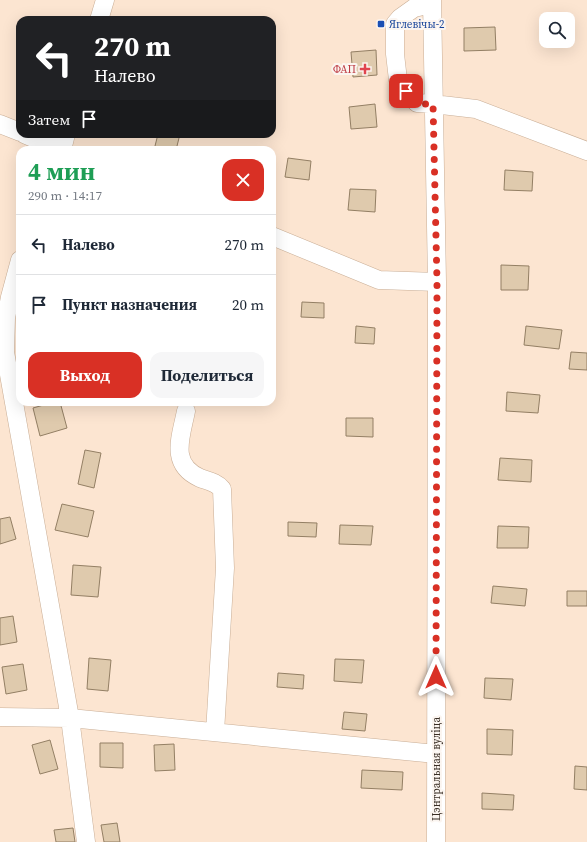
<!DOCTYPE html>
<html lang="ru">
<meta charset="utf-8">
<style>
:root{--surface:#fff;--page:#f6f6f7;--text:#1f2937;--muted:#747a83;--line:#e0e1e3;--accent:#d93025}
body{margin:0;font-family:"Source Serif 4",serif;background:var(--page);color:var(--text);height:100vh;display:flex;flex-direction:column;font-size:15px;white-space:nowrap}
*{box-sizing:border-box;margin:0}
p{font-size:13px;color:var(--muted)}
.icon{flex:none;width:22px;height:22px;fill:none;stroke:currentColor;stroke-width:2;stroke-linecap:round;stroke-linejoin:round}
.map{position:relative;flex:1;overflow:hidden}
.panel{position:absolute;left:16px;top:146px;width:260px;height:260px;display:flex;flex-direction:column;background:var(--surface);border-radius:12px;box-shadow:0 4px 16px #0002}
.panel>*{flex:none}
.guide{position:absolute;left:16px;top:16px;width:260px;height:122px;border-radius:12px;box-shadow:0 4px 16px #0002;background:#202124;color:#fff;overflow:hidden}
.tools{position:absolute;left:539px;top:12px;display:grid;gap:8px}
.tools a{display:grid;place-items:center;width:36px;height:36px;border-radius:8px;background:var(--surface);box-shadow:0 4px 16px #0002;font-size:20px}
.pin{position:absolute;display:grid;place-items:center;width:34px;height:34px;color:#fff;margin:-17px;border-radius:8px;box-shadow:0 2px 6px #0006}
.me{position:absolute;width:44px;margin:-22px;rotate:0deg;stroke-linejoin:round;filter:drop-shadow(0 0 3px #0008)}
.turn{display:flex;align-items:center;gap:14px;height:84px;padding:0 12px;font-size:18px}
.turn .icon{width:52px;height:52px;stroke-width:2.5}
.turn b{display:block;font-size:28px;line-height:34px}
.then{display:flex;align-items:center;height:38px;padding:0 12px;background:#0003;gap:8px;font-size:15px}
.round{display:grid;place-items:center;flex:none;width:42px;height:42px;border-radius:12px;background:var(--page)}
.overview{display:flex;align-items:center;justify-content:space-between;height:68px;padding:0 12px}
h1{font-size:24px;font-weight:700;line-height:30px;color:#1e9e55}
.button{display:flex;gap:8px;margin-top:auto;padding:8px 12px}
.button a{flex:1;height:46px;border-radius:12px;background:var(--accent);color:#fff;font-size:16px;font-weight:700;line-height:46px;text-align:center}
.button a+a{background:var(--page);color:var(--text)}
ul{padding:0;list-style:none}
li{display:flex;align-items:center;gap:12px;height:60px;padding:0 12px;border-top:1px solid var(--line)}
li div{flex:1}
li b{display:block;font-size:15px}
li em{font-style:normal}
.map>svg:first-child{display:block}
.building{fill:#dfcaad;stroke:#937f64}
.lines{fill:none;stroke-linecap:round;stroke-linejoin:round}
.minor-casing{stroke:#c9ae96;stroke-width:19}
.minor{stroke:#fff;stroke-width:18}
.route{stroke:#d93025;stroke-width:7;stroke-dasharray:0 12.6}
.transit-dot{fill:#1a4fb4;stroke:#fbf5f0;stroke-width:1.5}
.health-dot{fill:#e0444e;stroke:#fbf5f0;stroke-width:1.5}
.labels{text-anchor:middle;stroke-width:4;stroke-linejoin:round;paint-order:stroke}
.transit-label{font-size:11px;fill:#164399;stroke:#fbf5f0;text-anchor:start}
.health-label{font-size:11px;fill:#be3a42;stroke:#fbf5f0;text-anchor:end}
.street-label{font-size:11px;fill:#392e24;stroke:#fbf5f0}
</style>
<div class="map">
<svg width="587" height="842" viewBox="0 0 587 842">
<rect width="100%" height="100%" fill="#fce5d1"/>
<path class="building" d="M 495,27 L 496,50 L 464,51 L 464,28 Z
M 376,50 L 377,75 L 353,77 L 351,52 Z
M 375,104 L 377,127 L 351,129 L 349,107 Z
M 158,134 L 180,134 L 176,150 L 154,150 Z
M 288,158 L 311,161 L 309,180 L 285,177 Z
M 505,170 L 533,172 L 532,191 L 504,190 Z
M 350,189 L 376,190 L 375,212 L 348,210 Z
M 501,265 L 529,266 L 528,290 L 501,290 Z
M 302,302 L 324,303 L 324,318 L 301,317 Z
M 356,326 L 375,328 L 374,344 L 355,343 Z
M 526,326 L 562,330 L 559,349 L 524,345 Z
M 571,352 L 587,353 L 587,370 L 569,369 Z
M 507,392 L 540,395 L 538,413 L 506,411 Z
M 54,402 L 60,402 L 67,428 L 40,436 L 33,408 Z
M 346,418 L 373,418 L 373,437 L 346,436 Z
M 85,450 L 101,453 L 94,488 L 78,484 Z
M 500,458 L 532,460 L 531,482 L 498,480 Z
M 62,504 L 94,511 L 88,537 L 55,530 Z
M 10,517 L 16,539 L 0,544 L 0,519 Z
M 288,522 L 317,523 L 316,537 L 288,536 Z
M 340,525 L 373,526 L 371,545 L 339,544 Z
M 498,526 L 529,527 L 528,548 L 497,548 Z
M 73,565 L 101,567 L 98,597 L 71,595 Z
M 493,586 L 527,589 L 525,606 L 491,603 Z
M 567,591 L 587,591 L 587,606 L 567,606 Z
M 13,616 L 17,642 L 0,645 L 0,618 Z
M 89,658 L 111,660 L 108,691 L 87,689 Z
M 335,659 L 364,660 L 362,683 L 334,681 Z
M 23,664 L 27,690 L 6,694 L 2,667 Z
M 278,673 L 304,675 L 303,689 L 277,687 Z
M 485,678 L 513,679 L 511,700 L 484,698 Z
M 344,712 L 367,714 L 365,731 L 342,729 Z
M 487,729 L 513,730 L 512,755 L 487,754 Z
M 50,740 L 58,769 L 40,774 L 32,745 Z
M 100,743 L 123,743 L 123,768 L 100,767 Z
M 174,744 L 175,770 L 155,771 L 154,745 Z
M 575,766 L 587,767 L 587,790 L 574,789 Z
M 362,770 L 403,772 L 402,790 L 361,788 Z
M 482,793 L 514,795 L 513,810 L 482,809 Z
M 117,823 L 120,842 L 104,842 L 101,825 Z
M 73,828 L 75,842 L 56,842 L 54,830 Z"/>
<g class="lines">
<g class="minor-casing">
<path id="minor" d="M 432,0 L 437,282 L 436,842
M 432,4 L 414,8 L 400,18 L 395,24 L 395,54 L 398,80 L 406,91 L 417,103 L 433,104 L 476,109 L 587,151
M 99,20 L 105,0
M 0,124 L 20,132
M 24,134 L 61,150
M 62,150 L 66,134
M 272,236 L 379,280 L 437,282
M 20,260 L 10,297 L 6,318 L 5,352 L 70,718 L 86,842
M 186,411 C 181,437 169,464 200,478 C 208,481 216,482 222,489 L 225,568 L 215,732
M 0,717 L 70,718 L 436,754"/>
</g>
<use href="#minor" class="minor"/>
</g>
<g class="lines">
<path class="route" d="M 406,91 L 418,104 L 433,104 L 437,282 L 436,677"/>
</g>
<rect class="transit-dot" x="377" y="20" width="8" height="8" rx="2"/>
<path class="health-dot" d="M363 63h4v4h4v4h-4v4h-4v-4h-4v-4h4z"/>
<g class="labels">
<g class="transit-label">
<text x="389" y="28">Яглевічы-2</text>
</g>
<g class="health-label">
<text x="356" y="73">ФАП</text>
</g>
<g class="street-label">
<text transform="translate(436 769) rotate(-90)" y="4">Цэнтральная вуліца</text>
</g>
</g>
</svg>
<div class="tools">
<a><svg class="icon" aria-label="search" viewBox="0 0 24 24"><circle cx="10" cy="10" r="6"/><path d="M15 15l6 6"/></svg></a>
</div>
<div class="pin" style="left:406px;top:91px;background:#d93025"><svg class="icon" aria-label="arrive" viewBox="0 0 24 24"><path d="M6 21V4h12l-3 4 3 4H6"/></svg></div>
<svg class="me" style="left:436px;top:677px" viewBox="-20 -20 40 40"><path d="M0-17L14 15 0 8-14 15z" fill="#d93025" stroke="#fff" stroke-width="4"/></svg>
<div class="guide">
<div class="turn"><svg class="icon" aria-label="left" viewBox="0 0 24 24"><path d="M17 20v-9H6M10 6l-5 5 5 5"/></svg><div><b>270 m</b>Налево</div></div>
<div class="then">Затем<svg class="icon" aria-label="arrive" viewBox="0 0 24 24"><path d="M6 21V4h12l-3 4 3 4H6"/></svg></div>
</div>
<section class="panel">
<div class="overview"><div><h1>4 мин</h1><p>290 m · 14:17</p></div><a class="round" style="background:#d93025;color:#fff"><svg class="icon" aria-label="close" viewBox="0 0 24 24"><path d="M6 6l12 12M18 6L6 18"/></svg></a></div>
<ul>
<li><svg class="icon" aria-label="left" viewBox="0 0 24 24"><path d="M17 20v-9H6M10 6l-5 5 5 5"/></svg><div><b>Налево</b></div><em>270 m</em></li>
<li><svg class="icon" aria-label="arrive" viewBox="0 0 24 24"><path d="M6 21V4h12l-3 4 3 4H6"/></svg><div><b>Пункт назначения</b></div><em>20 m</em></li>
</ul>
<div class="button"><a>Выход</a><a>Поделиться</a></div>
</section>
</div>
